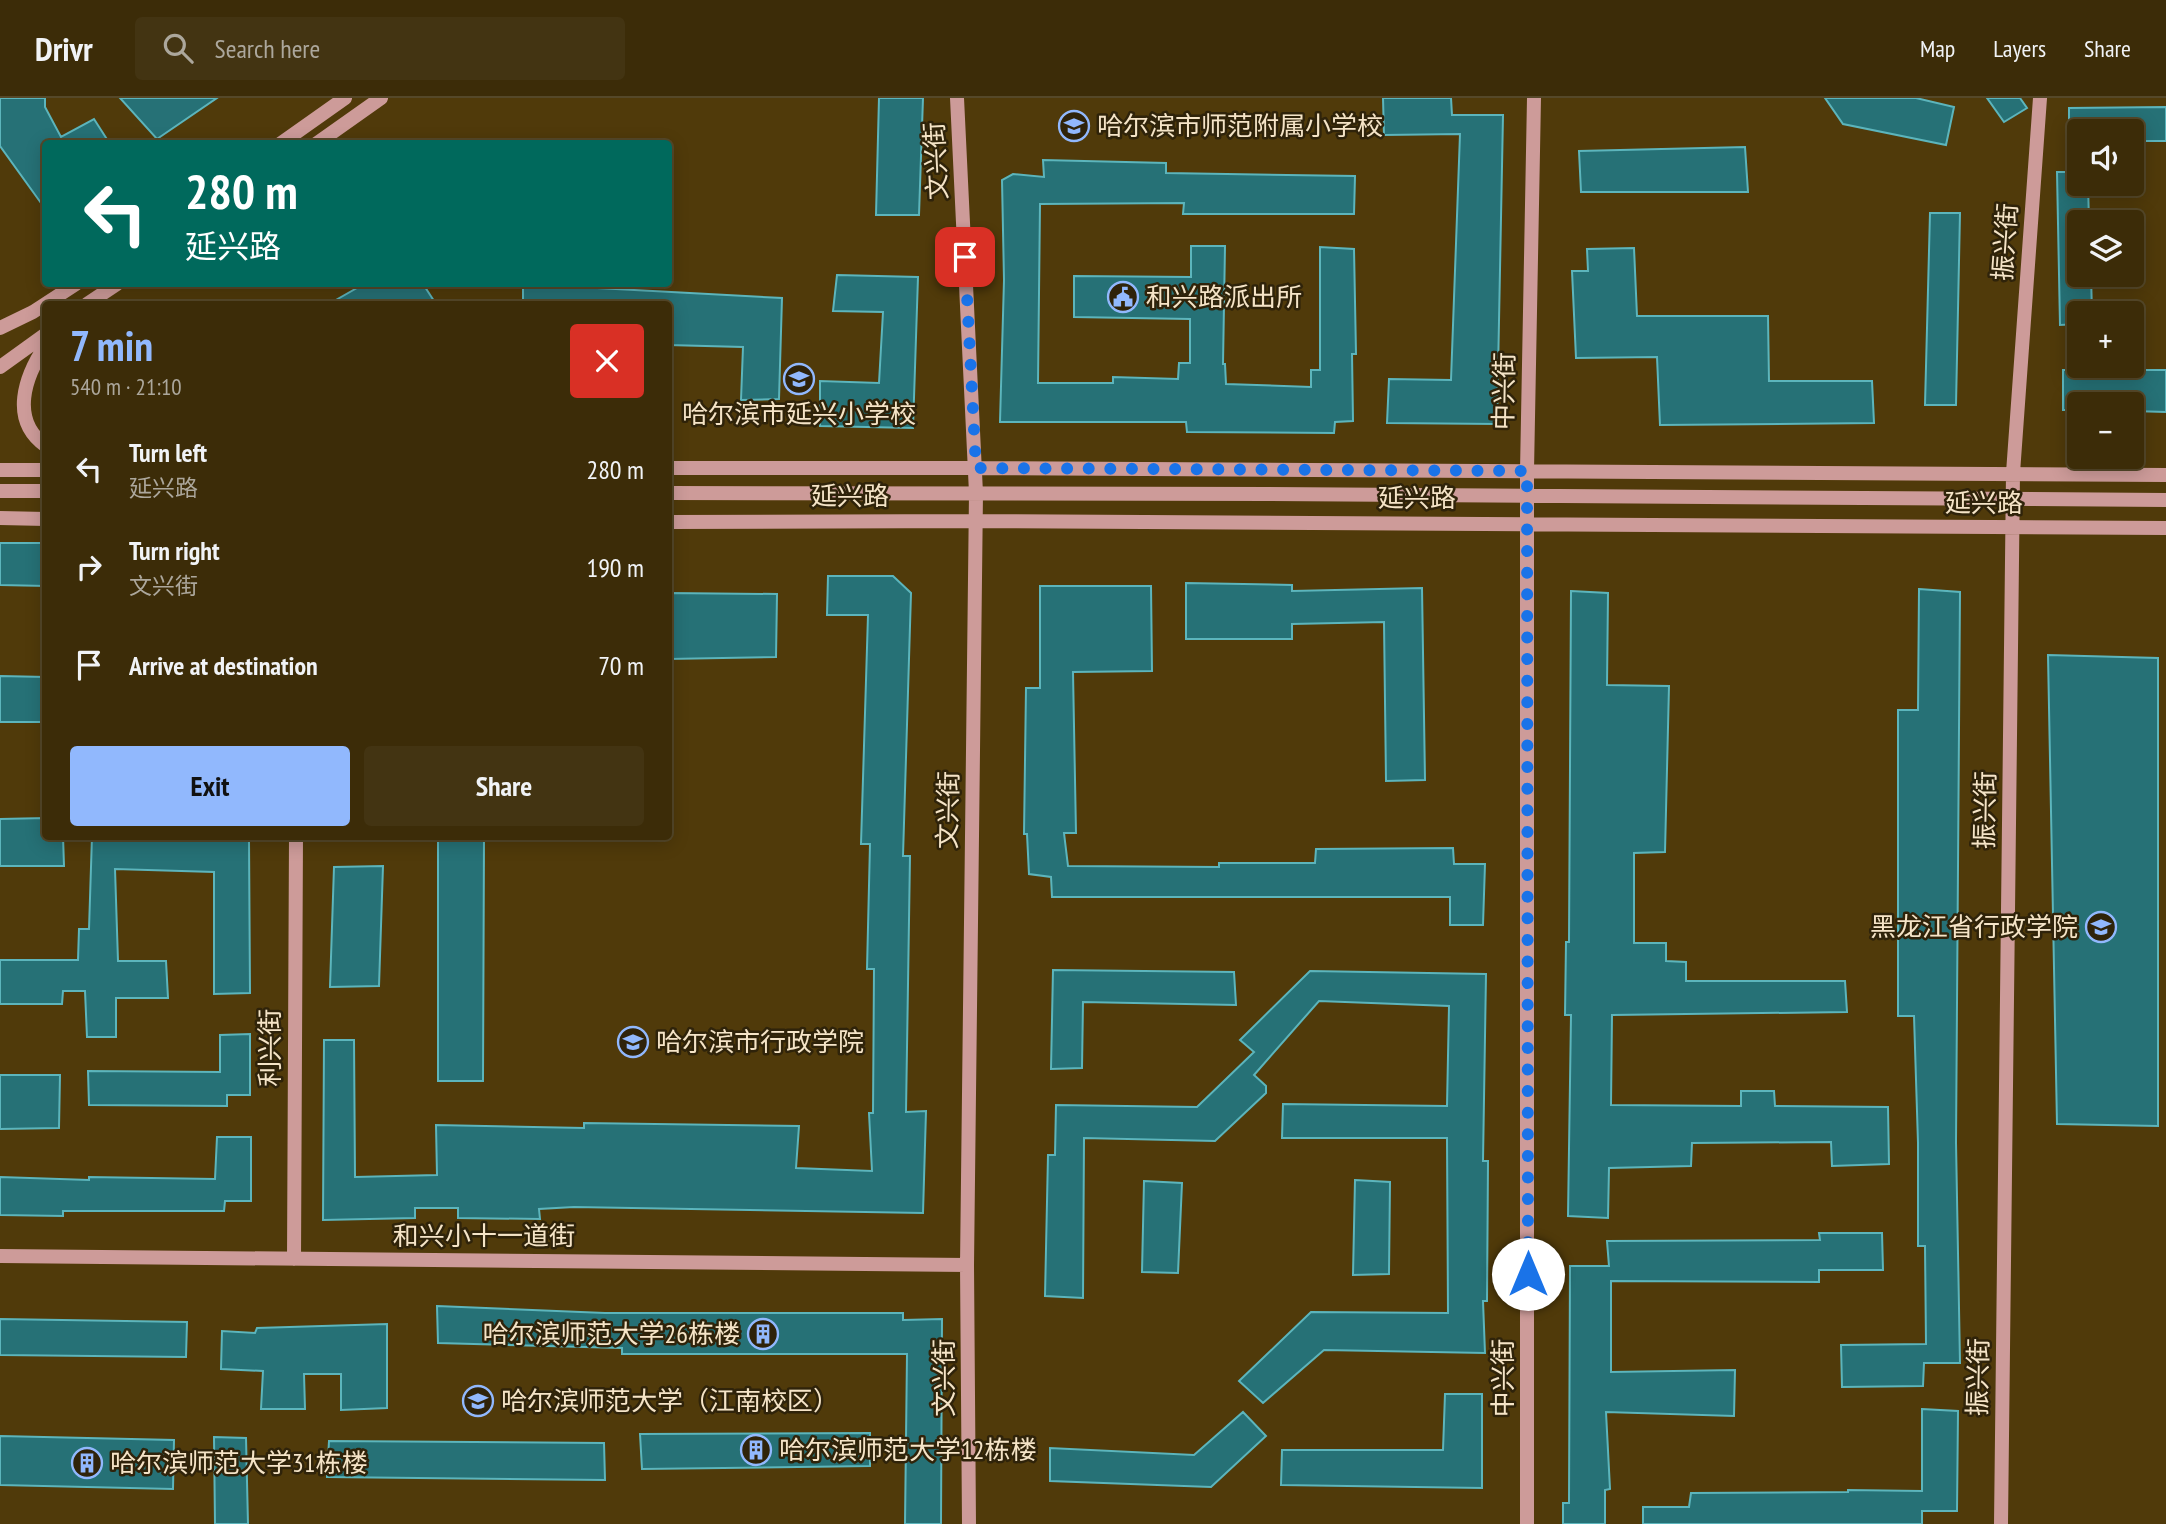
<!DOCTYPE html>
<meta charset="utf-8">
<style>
:root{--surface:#3c2c08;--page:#433412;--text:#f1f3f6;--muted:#aca79c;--line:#554829;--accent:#91b8fd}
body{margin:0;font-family:"PT Sans Narrow","Noto Sans SC",sans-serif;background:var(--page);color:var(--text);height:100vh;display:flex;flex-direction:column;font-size:26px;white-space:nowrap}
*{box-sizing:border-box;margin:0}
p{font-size:23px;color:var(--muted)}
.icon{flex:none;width:38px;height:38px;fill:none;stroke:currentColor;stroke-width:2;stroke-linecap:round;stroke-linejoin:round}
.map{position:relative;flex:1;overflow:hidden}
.panel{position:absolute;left:42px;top:203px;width:630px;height:539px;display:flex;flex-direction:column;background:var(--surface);border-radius:7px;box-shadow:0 4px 18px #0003,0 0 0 2px var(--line)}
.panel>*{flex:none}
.banner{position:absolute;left:42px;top:42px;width:630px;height:147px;border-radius:7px;box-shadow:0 4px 18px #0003,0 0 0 2px var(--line);background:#00695c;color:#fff;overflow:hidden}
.buttons{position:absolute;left:2067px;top:21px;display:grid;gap:14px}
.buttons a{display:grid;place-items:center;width:77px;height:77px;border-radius:7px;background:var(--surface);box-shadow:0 4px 18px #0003,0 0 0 2px var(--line);font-size:35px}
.pin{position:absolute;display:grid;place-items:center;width:60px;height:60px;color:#fff;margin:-30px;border-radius:14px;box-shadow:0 4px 10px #0006}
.me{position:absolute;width:77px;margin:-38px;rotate:0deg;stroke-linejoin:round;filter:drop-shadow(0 0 5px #0008)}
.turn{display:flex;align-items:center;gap:24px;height:147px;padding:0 28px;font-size:32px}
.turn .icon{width:91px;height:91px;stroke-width:2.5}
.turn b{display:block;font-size:49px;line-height:60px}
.round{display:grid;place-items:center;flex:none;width:74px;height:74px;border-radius:7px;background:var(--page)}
.overview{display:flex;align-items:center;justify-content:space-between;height:119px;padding:0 28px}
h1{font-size:42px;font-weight:700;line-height:52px;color:var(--accent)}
.action{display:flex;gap:14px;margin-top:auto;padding:14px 28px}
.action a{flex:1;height:80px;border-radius:7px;background:var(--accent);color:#111;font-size:28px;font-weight:700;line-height:80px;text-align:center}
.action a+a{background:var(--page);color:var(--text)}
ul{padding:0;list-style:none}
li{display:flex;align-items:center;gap:21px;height:98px;padding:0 28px}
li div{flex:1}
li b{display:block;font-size:26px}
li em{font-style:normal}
header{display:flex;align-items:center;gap:42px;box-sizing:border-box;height:98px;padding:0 35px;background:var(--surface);border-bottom:2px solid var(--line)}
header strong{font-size:33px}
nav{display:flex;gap:38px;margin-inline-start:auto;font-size:24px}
.search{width:490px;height:63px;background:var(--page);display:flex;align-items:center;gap:18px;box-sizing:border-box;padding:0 24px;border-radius:7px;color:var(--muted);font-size:26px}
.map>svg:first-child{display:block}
.building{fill:#267176;stroke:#5cb5bc;stroke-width:2}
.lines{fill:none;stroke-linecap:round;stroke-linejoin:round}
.secondary{stroke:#cd9b99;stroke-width:14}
.route{stroke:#1a73e8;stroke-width:12;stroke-dasharray:0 21.6}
.labels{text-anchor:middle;stroke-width:5;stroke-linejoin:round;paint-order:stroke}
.poi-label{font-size:26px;fill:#f5e4c7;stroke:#2f230a;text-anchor:start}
.street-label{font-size:26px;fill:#f5e4c7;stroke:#2f230a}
</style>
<header>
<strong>Drivr</strong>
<div class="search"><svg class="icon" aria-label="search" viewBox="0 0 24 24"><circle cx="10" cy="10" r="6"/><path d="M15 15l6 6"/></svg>Search here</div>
<nav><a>Map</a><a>Layers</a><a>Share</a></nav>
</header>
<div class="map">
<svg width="2166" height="1426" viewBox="0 0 2166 1426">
<rect width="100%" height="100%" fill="#503a0a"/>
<path class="building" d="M 0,0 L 45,0 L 45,9 L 61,39 L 94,21 L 110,46 L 46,46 L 46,112 L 0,48 Z
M 120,0 L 217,0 L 157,41 Z
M 879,0 L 923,0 L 919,117 L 876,117 Z
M 1383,0 L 1451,0 L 1452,17 L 1503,17 L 1497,326 L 1387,325 L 1389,281 L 1451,282 L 1460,36 L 1384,37 Z
M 1825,0 L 1916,0 L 1954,9 L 1946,47 L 1843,26 Z
M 1987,0 L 2020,0 L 2027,10 L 2004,24 Z
M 2166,9 L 2166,43 L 2132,43 L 2132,33 L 2069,33 L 2069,10 Z
M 1745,49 L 1748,94 L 1581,94 L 1579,53 Z
M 1043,62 L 1166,65 L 1166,75 L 1355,78 L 1354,116 L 1183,116 L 1184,105 L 1040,106 L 1038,285 L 1113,285 L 1113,279 L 1178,281 L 1179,265 L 1190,265 L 1190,221 L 1074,219 L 1074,178 L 1191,179 L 1191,148 L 1225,148 L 1223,266 L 1225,266 L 1226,286 L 1311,289 L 1311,272 L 1320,272 L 1320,149 L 1354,151 L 1356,256 L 1352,256 L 1353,323 L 1335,324 L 1334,335 L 1187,334 L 1186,324 L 1000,324 L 1004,182 L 1002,82 L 1013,76 L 1044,79 Z
M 2057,74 L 2079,74 L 2079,86 L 2088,86 L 2089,124 L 2079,124 L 2079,177 L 2091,177 L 2092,215 L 2079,215 L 2079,226 L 2060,227 Z
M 1930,115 L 1960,115 L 1956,307 L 1925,307 Z
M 1634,150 L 1637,218 L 1768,218 L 1769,283 L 1872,283 L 1874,325 L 1660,327 L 1657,259 L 1576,260 L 1572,173 L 1588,173 L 1587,151 Z
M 837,177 L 918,179 L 913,330 L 820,328 L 820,283 L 879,285 L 883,214 L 833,213 Z
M 364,186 L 423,186 L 436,206 L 329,206 Z
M 523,186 L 782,200 L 779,301 L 741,302 L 743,249 L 668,247 L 668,206 L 523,206 Z
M 2063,272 L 2166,272 L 2166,314 L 2132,313 L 2132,306 L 2079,306 L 2079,312 L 2063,312 Z
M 0,445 L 46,445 L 46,488 L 0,487 Z
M 828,478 L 893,478 L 911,495 L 903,758 L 910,758 L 906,1014 L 926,1013 L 923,1115 L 574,1109 L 539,1111 L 540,1121 L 458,1120 L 458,1110 L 415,1110 L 415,1120 L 323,1122 L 324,942 L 354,942 L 355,1079 L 437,1077 L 436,1027 L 584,1030 L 584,1025 L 799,1028 L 796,1070 L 872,1073 L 869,1015 L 873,1015 L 874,871 L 867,871 L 870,746 L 861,746 L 868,517 L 827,517 Z
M 1186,485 L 1292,487 L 1292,493 L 1422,490 L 1425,682 L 1386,683 L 1384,524 L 1292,526 L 1292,541 L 1186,541 Z
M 1040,488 L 1151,488 L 1152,573 L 1073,574 L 1076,735 L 1064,735 L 1068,768 L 1219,769 L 1219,765 L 1315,765 L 1316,751 L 1453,750 L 1454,766 L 1485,766 L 1483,827 L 1450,827 L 1450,799 L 1052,799 L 1051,779 L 1029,776 L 1027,736 L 1024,736 L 1026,590 L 1040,590 Z
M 1919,491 L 1960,494 L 1956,1044 L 1960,1265 L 1924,1265 L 1923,1288 L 1842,1289 L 1841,1247 L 1926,1246 L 1925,1148 L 1918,1148 L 1918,1045 L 1914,918 L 1898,918 L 1898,612 L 1918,612 Z
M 1571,493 L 1608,495 L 1607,587 L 1669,588 L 1665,754 L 1634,755 L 1634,845 L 1666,845 L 1666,863 L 1686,864 L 1686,883 L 1845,883 L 1847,914 L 1612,917 L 1611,1007 L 1741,1008 L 1741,993 L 1774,993 L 1775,1008 L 1888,1009 L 1889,1066 L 1832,1068 L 1831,1044 L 1692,1045 L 1691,1068 L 1609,1070 L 1608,1120 L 1568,1118 L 1571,917 L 1565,917 L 1566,844 L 1569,844 Z
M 668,495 L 777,496 L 776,559 L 668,561 Z
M 2048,557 L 2158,560 L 2158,1028 L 2057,1026 Z
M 0,578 L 46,579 L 46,624 L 0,624 Z
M 46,720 L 46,738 L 63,738 L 64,768 L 0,768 L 0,721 Z
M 92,738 L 249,741 L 250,895 L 214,896 L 214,774 L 115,771 L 118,863 L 166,863 L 168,900 L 116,900 L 116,939 L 87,939 L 85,893 L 63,893 L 62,906 L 0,906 L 0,862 L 78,862 L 79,831 L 89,831 Z
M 438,738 L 484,738 L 483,983 L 438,983 Z
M 383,768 L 379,888 L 330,889 L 334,769 Z
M 1053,872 L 1234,874 L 1236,907 L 1083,904 L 1082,970 L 1051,971 Z
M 1310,873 L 1486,876 L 1483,1063 L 1488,1063 L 1487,1203 L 1483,1203 L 1485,1255 L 1324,1252 L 1263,1305 L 1239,1283 L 1311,1214 L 1448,1215 L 1447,1040 L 1282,1040 L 1283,1006 L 1447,1008 L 1449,908 L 1319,903 L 1254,977 L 1266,988 L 1266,995 L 1215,1043 L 1084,1040 L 1083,1200 L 1045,1198 L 1048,1057 L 1055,1057 L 1056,1007 L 1197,1009 L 1254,954 L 1240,942 Z
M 250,936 L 250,997 L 227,997 L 227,1008 L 89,1007 L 88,973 L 220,974 L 220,937 Z
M 0,977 L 60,977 L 59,1030 L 0,1031 Z
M 217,1039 L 251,1039 L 251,1103 L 225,1103 L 224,1113 L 63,1113 L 63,1118 L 0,1117 L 0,1079 L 89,1082 L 89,1079 L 215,1081 Z
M 1355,1082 L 1390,1084 L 1389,1176 L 1353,1177 Z
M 1144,1083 L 1182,1085 L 1178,1175 L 1142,1174 Z
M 1819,1135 L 1882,1135 L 1883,1172 L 1819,1172 L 1819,1184 L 1611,1183 L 1611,1274 L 1735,1272 L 1734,1318 L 1606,1314 L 1610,1391 L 1605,1392 L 1605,1426 L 1563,1426 L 1563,1405 L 1569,1405 L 1570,1168 L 1609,1168 L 1607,1143 L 1820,1142 Z
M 437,1208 L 605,1215 L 903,1215 L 903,1222 L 942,1221 L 941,1426 L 905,1426 L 907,1256 L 622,1256 L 622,1250 L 438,1245 Z
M 0,1221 L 187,1224 L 186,1259 L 0,1257 Z
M 387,1226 L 387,1310 L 341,1312 L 341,1276 L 304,1276 L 305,1311 L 261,1311 L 263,1273 L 221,1271 L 222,1233 L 255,1235 L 257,1230 Z
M 1445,1296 L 1482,1296 L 1482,1390 L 1281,1387 L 1282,1352 L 1443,1352 Z
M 1922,1311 L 1958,1313 L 1957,1413 L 1922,1413 L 1922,1426 L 1643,1426 L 1643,1409 L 1689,1409 L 1691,1395 L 1848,1394 L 1848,1392 L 1922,1393 Z
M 1243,1314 L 1266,1338 L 1211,1389 L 1050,1383 L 1050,1350 L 1194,1357 Z
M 870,1335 L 870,1368 L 642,1371 L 640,1336 Z
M 0,1338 L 174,1342 L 173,1391 L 0,1387 Z
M 214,1339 L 246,1340 L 248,1426 L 215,1426 Z
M 329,1343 L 604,1345 L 605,1382 L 327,1379 Z"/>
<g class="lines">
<path class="secondary" d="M 957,0 L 976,395 L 967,1167 L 969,1426
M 280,46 L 345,0
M 316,46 L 381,0
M 87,206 L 117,186
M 0,230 L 33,214 L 76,186
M 46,247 C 25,278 9,322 46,348
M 0,269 L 46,236
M 668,370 L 976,370 L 2166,377
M 0,372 L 46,372
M 0,393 L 46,393
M 668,395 L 1270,396 L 2166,402
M 0,420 L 46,421
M 668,424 L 976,423 L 2166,430
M 0,1158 L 967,1167
M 294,1161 L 296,738
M 1527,1426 L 1527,373 L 1534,0
M 2001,1426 L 2013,375 L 2040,0"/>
</g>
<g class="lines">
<path class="route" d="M 965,159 L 976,370 L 1527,373 L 1528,1176"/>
</g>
<defs>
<g id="school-ring" transform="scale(1.575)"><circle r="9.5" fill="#2f230a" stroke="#91b8fd" stroke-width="1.5"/><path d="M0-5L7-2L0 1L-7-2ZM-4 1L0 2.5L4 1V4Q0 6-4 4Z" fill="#91b8fd"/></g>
<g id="civic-ring" transform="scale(1.575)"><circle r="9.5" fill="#2f230a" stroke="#91b8fd" stroke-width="1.5"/><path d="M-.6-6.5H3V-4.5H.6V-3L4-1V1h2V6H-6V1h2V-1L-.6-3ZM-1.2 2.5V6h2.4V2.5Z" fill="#91b8fd"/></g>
<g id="university-ring" transform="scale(1.575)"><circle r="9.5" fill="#2f230a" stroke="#91b8fd" stroke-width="1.5"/><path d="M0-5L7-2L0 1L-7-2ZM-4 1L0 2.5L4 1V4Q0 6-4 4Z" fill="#91b8fd"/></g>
<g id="building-ring" transform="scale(1.575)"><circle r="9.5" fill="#2f230a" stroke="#91b8fd" stroke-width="1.5"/><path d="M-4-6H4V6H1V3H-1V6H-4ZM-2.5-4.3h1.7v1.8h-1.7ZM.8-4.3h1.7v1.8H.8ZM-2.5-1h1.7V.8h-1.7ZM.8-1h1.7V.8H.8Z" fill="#91b8fd"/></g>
</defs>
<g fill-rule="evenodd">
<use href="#school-ring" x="1074" y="28"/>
<use href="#civic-ring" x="1123" y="199"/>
<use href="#school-ring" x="799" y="281"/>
<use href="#university-ring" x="2101" y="829"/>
<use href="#university-ring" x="633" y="944"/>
<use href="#building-ring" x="763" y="1236"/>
<use href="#university-ring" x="478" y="1303"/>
<use href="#building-ring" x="756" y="1352"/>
<use href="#building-ring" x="87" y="1365"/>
</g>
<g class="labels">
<g class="poi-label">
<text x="1097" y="37">哈尔滨市师范附属小学校</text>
<text x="1146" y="208">和兴路派出所</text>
<text x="799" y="325" text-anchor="middle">哈尔滨市延兴小学校</text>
<text x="2078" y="838" text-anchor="end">黑龙江省行政学院</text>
<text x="656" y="953">哈尔滨市行政学院</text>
<text x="740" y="1245" text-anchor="end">哈尔滨师范大学26栋楼</text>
<text x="501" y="1312">哈尔滨师范大学（江南校区）</text>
<text x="779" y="1361">哈尔滨师范大学12栋楼</text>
<text x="110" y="1374">哈尔滨师范大学31栋楼</text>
</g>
<g class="street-label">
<text transform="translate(936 63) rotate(-93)" y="9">文兴街</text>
<text transform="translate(2005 144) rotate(-86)" y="9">振兴街</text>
<text transform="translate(1504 293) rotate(-89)" y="9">中兴街</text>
<text x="850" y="407">延兴路</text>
<text x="1417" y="409">延兴路</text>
<text x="1984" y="414">延兴路</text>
<text transform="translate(948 712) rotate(-89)" y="9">文兴街</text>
<text transform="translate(1985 712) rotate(-89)" y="9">振兴街</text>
<text transform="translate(270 950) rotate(-90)" y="9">利兴街</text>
<text x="484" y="1147">和兴小十一道街</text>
<text transform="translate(1978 1279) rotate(-89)" y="9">振兴街</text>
<text transform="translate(944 1280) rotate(-90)" y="9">文兴街</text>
<text transform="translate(1503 1280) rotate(-90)" y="9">中兴街</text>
</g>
</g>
</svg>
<div class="buttons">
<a><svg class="icon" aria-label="sound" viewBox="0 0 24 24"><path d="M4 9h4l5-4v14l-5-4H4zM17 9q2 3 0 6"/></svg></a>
<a><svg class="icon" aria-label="layers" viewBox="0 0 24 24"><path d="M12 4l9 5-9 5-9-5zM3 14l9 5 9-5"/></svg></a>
<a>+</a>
<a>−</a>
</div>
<div class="pin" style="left:965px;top:159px;background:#d93025"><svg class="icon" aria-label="arrive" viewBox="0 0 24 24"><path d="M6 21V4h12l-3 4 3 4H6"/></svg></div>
<svg class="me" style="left:1528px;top:1176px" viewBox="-20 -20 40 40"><circle r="19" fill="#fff"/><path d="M0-13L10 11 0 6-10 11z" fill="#1a73e8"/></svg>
<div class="banner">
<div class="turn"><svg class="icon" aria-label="left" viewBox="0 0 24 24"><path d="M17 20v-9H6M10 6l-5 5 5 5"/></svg><div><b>280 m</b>延兴路</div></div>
</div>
<section class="panel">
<div class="overview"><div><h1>7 min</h1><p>540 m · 21:10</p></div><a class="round" style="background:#d93025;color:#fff"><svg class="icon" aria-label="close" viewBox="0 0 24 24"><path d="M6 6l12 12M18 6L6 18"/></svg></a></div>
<ul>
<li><svg class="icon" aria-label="left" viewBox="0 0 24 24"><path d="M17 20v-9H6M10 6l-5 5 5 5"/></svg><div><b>Turn left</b><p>延兴路</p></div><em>280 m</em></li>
<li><svg class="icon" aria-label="right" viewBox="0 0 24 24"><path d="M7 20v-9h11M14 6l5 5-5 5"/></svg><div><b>Turn right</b><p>文兴街</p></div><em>190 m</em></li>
<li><svg class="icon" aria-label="arrive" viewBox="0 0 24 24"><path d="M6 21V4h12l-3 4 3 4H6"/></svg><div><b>Arrive at destination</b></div><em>70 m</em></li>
</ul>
<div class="action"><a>Exit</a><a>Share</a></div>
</section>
</div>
